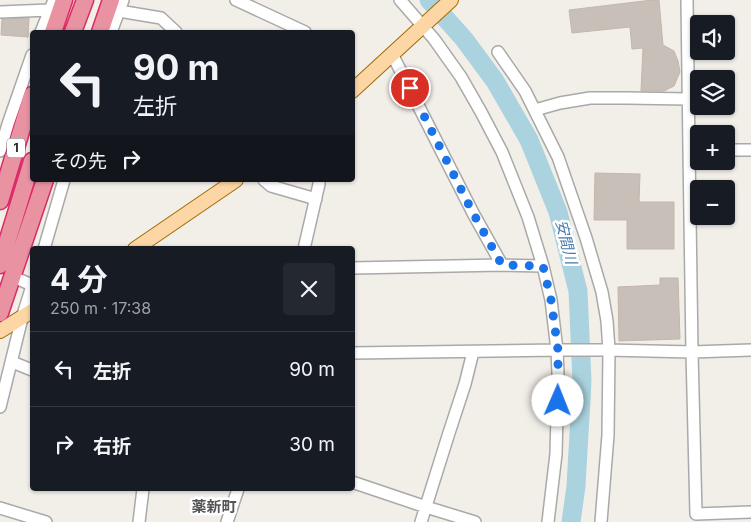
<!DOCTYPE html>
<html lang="ja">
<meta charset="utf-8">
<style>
:root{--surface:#171b24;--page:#242831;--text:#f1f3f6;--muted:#9ea1a6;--line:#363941}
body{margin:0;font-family:Inter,"Noto Sans JP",sans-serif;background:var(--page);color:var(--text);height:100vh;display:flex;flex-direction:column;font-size:19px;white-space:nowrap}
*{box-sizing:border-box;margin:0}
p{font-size:16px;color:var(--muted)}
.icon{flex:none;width:28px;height:28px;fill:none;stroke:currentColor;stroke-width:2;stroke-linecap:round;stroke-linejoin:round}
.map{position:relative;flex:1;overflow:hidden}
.panel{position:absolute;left:30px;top:246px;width:325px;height:245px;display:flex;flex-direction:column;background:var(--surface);border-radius:5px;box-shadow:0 1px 4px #0004}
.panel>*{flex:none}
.guide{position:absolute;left:30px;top:30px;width:325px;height:152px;border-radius:5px;box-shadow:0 1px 4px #0004;background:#171b24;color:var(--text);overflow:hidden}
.fabs{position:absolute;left:690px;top:15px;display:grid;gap:10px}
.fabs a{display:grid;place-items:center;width:45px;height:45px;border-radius:5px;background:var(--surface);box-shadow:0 1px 4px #0004;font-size:25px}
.pin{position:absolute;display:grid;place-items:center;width:42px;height:42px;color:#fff;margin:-21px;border:2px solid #fff;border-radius:50%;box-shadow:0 1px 5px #0007}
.me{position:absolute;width:55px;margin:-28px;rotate:1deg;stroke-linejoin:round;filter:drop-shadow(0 0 4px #0008)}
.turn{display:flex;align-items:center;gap:18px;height:105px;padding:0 20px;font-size:22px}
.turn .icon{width:65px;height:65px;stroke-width:2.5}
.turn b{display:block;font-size:35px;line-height:42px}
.then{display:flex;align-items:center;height:48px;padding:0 20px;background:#0003;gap:10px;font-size:19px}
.round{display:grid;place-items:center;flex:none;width:52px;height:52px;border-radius:5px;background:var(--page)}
.summary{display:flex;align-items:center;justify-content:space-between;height:85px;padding:0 20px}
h1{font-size:30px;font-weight:700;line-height:38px}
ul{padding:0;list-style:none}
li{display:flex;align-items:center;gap:15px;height:75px;padding:0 20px;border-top:1px solid var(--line)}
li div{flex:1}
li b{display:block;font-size:19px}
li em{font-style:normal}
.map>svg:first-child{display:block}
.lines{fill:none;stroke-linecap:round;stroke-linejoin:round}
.river{stroke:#aad3df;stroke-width:19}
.building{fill:#c7bfb8;stroke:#c4b6ab}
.minor-casing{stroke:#a9a9a9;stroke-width:14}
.major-casing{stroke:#a06b00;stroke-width:16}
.highway-casing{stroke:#dc2a67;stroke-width:19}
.minor{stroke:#fff;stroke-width:11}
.major{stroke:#fcd6a4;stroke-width:14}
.highway{stroke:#e892a2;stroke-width:16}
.route{stroke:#1a73e8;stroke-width:9;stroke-dasharray:0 16.2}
.labels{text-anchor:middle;stroke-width:5;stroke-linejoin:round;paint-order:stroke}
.shield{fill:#fff;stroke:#646464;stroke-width:1}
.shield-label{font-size:12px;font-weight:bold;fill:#222}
.water-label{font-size:15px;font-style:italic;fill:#4a7aab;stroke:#fff}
.neighbourhood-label{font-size:15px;font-weight:bold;fill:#555;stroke:#fff}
</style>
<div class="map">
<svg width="751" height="522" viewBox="0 0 751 522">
<rect width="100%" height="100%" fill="#f2efe9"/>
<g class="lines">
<path class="river" d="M 429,0 L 464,39 L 495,81 L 529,140 L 558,212 L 578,291 L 582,381 L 576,486 L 571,522"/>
</g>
<path class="building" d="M 652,0 L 659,0 L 663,45 L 674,51 L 678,61 L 680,72 L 674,86 L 664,91 L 641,91 L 643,48 L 632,49 L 630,27 L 572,33 L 569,10 Z
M 29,18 L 28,37 L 1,35 L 2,19 Z
M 595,173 L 640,174 L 639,202 L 674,202 L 674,249 L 627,249 L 627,220 L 594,220 Z
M 660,278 L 678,278 L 680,339 L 619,341 L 618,287 L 660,285 Z"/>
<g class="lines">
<g class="minor-casing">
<path id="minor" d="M 236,0 L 305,32
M 400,0 L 434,39 L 461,77 L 481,112 L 502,152 L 528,217 L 543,266 L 551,300 L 557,350 L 558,374 L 556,454 L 548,522
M 687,0 L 689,150
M 119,11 L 161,18 L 176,32
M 0,12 L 49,10
M 41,32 L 54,0
M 111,32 L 123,0
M 498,52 L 525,91 L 558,157 L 586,238 L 602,292 L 607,321 L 609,350 L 608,435 L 601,522
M 392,54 L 473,213 L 502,265
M 535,110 L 560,103 L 590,98 L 627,98 L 688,99
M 699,150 L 689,150 L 692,352 L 696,514 L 751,512
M 726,150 L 751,150
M 0,151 L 8,124 L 32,55
M 264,180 L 271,186 L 316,199
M 44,249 L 64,180
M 304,249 L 319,184 L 319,180
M 352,268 L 502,265 L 543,266
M 18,279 L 32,285
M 352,353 L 558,350 L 608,350 L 692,352 L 751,350
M 12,362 L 32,370
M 0,407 L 22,318 L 32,286
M 352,482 L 426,507 L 475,522
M 0,508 L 46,522
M 139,522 L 143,489
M 227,522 L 238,489
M 421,522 L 448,436 L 465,384 L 473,352"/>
</g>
<g class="major-casing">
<path id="major" d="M 352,91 L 451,0
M 135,249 L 236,180
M 0,331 L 32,311"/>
</g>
<g class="highway-casing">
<path id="highway" d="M 53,32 L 64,0
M 73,32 L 85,0
M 100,32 L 111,0
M 0,201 L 32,95
M 0,265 L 32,161
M 0,313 L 45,180"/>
</g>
<use href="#minor" class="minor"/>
<use href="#major" class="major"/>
<use href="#highway" class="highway"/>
</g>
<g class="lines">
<path class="route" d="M 410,88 L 473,213 L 502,265 L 543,266 L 551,300 L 558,350 L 558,401"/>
</g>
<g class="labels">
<rect class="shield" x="7" y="138.5" width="18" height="19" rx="4"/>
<g class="shield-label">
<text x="16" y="152">1</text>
</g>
<g class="water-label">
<text transform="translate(566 242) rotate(76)" y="5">安間川</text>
</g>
<g class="neighbourhood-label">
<text x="214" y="512">薬新町</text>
</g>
</g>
</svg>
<div class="fabs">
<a><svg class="icon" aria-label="sound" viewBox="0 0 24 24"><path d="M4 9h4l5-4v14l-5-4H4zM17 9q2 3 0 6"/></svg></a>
<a><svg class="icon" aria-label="layers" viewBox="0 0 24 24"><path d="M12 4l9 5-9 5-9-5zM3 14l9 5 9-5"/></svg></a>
<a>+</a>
<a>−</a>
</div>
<div class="pin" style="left:410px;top:88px;background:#d93025"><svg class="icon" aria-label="arrive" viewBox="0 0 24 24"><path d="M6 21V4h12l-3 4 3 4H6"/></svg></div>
<svg class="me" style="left:558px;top:401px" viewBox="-20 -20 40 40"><circle r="19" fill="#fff"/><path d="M0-13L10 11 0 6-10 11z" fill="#1a73e8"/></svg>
<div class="guide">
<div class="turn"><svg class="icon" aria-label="left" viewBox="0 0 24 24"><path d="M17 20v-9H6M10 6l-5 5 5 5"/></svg><div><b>90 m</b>左折</div></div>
<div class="then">その先<svg class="icon" aria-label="right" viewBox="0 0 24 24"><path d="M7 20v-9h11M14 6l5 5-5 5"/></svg></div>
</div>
<section class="panel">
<div class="summary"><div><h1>4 分</h1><p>250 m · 17:38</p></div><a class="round"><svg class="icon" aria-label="close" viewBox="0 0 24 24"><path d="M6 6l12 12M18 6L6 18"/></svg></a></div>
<ul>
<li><svg class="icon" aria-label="left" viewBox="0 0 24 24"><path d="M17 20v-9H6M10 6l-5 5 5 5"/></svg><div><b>左折</b></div><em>90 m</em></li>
<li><svg class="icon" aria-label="right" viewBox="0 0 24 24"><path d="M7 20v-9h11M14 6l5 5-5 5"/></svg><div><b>右折</b></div><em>30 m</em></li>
</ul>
</section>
</div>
